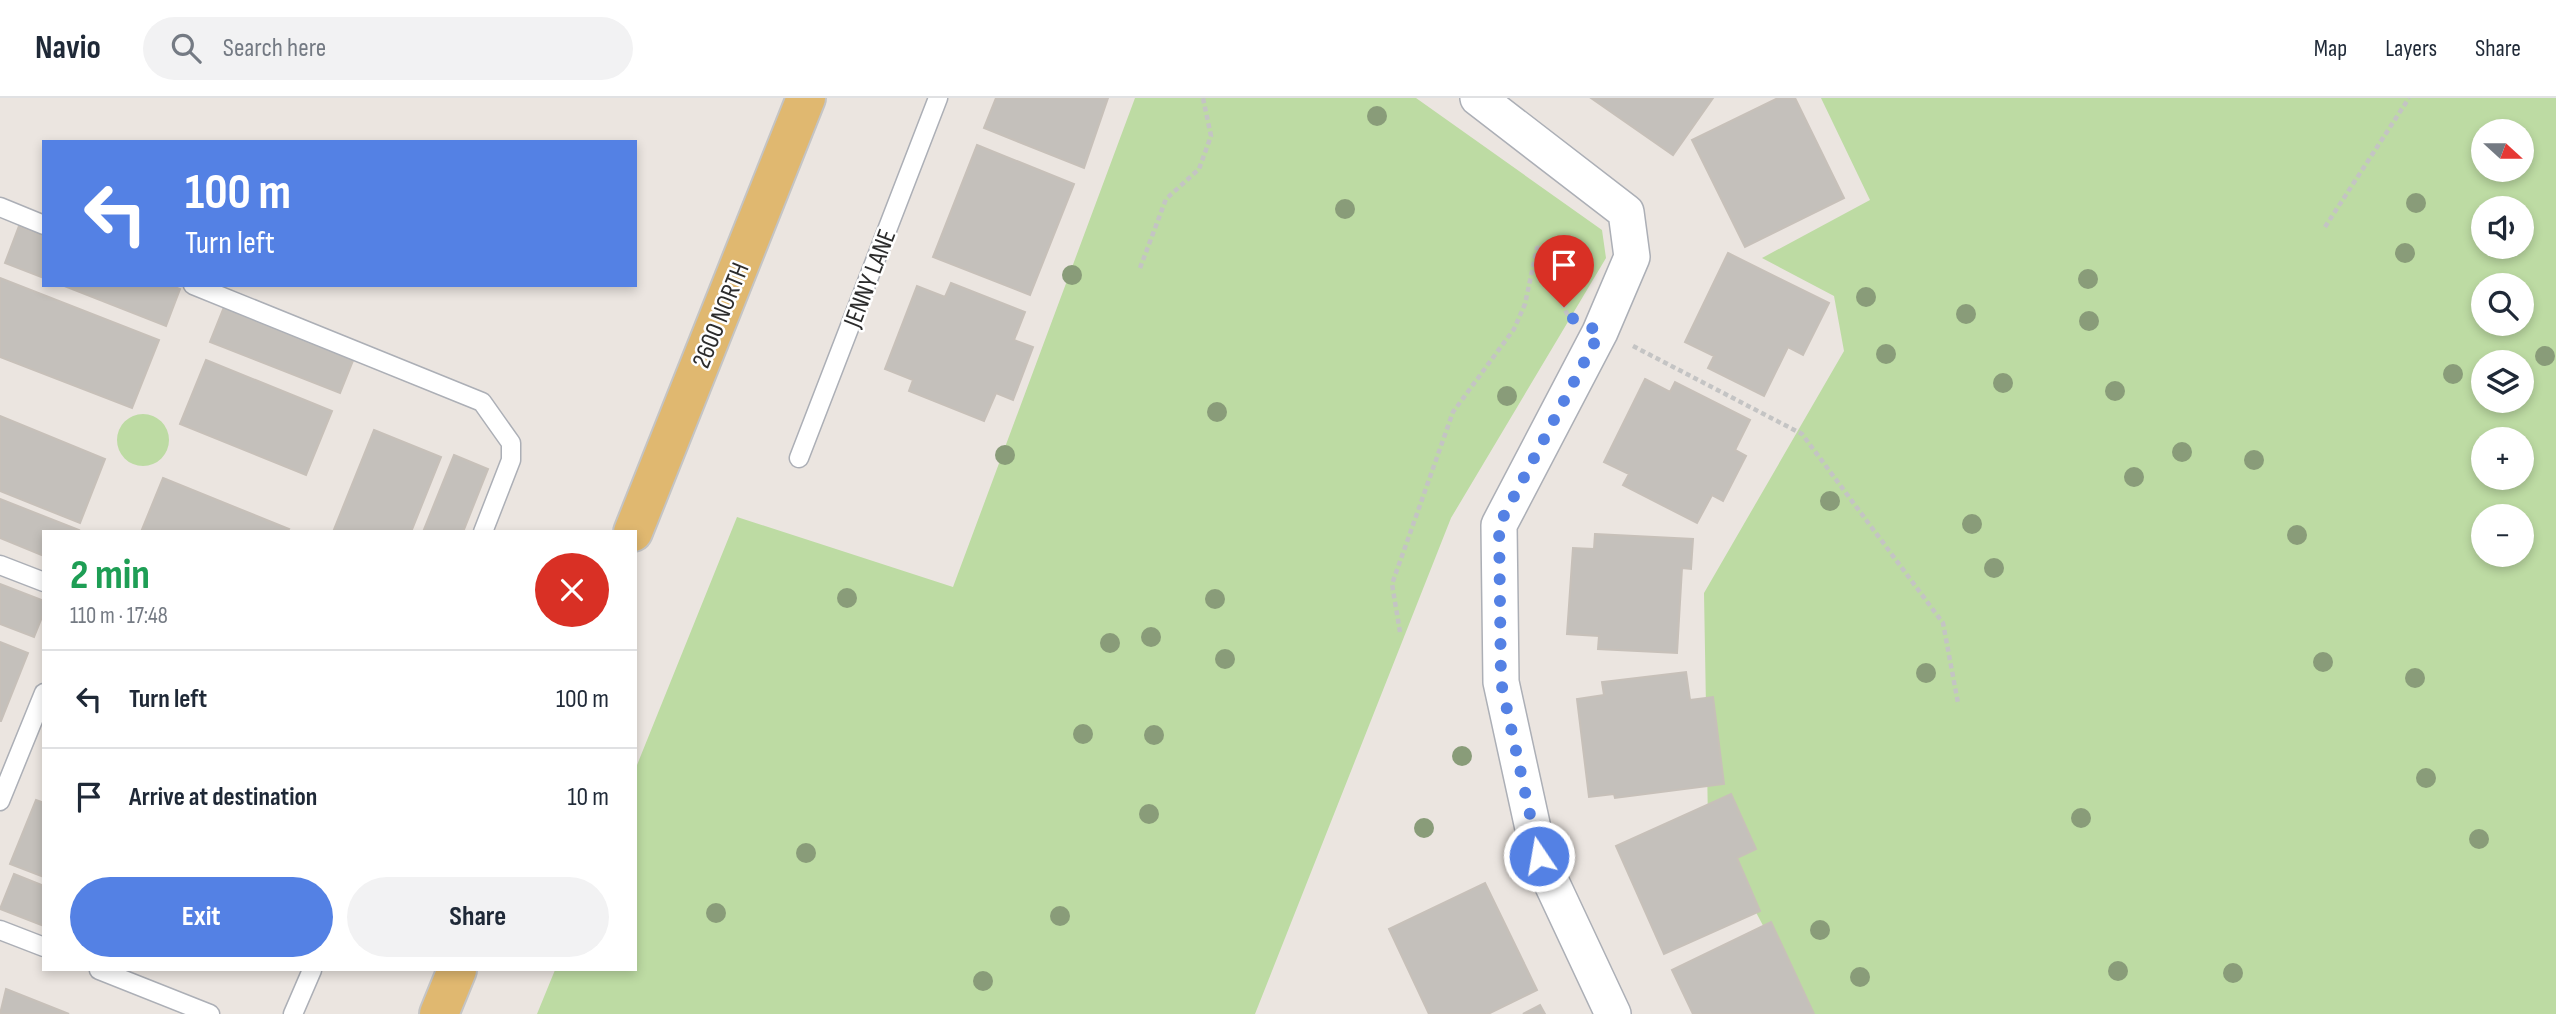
<!DOCTYPE html>
<meta charset="utf-8">
<style>
:root{--surface:#fff;--page:#f2f2f3;--text:#1f2937;--muted:#747a83;--line:#e0e1e3;--accent:#5481e4}
body{margin:0;font-family:"Sofia Sans Condensed",sans-serif;background:var(--page);color:var(--text);height:100vh;display:flex;flex-direction:column;font-size:26px;white-space:nowrap}
*{box-sizing:border-box;margin:0}
p{font-size:23px;color:var(--muted)}
.icon{flex:none;width:38px;height:38px;fill:none;stroke:currentColor;stroke-width:2;stroke-linecap:round;stroke-linejoin:round}
.map{position:relative;flex:1;overflow:hidden}
.drawer{position:absolute;left:42px;top:432px;width:595px;height:441px;display:flex;flex-direction:column;background:var(--surface);border-radius:0px;box-shadow:0 4px 10px #0003}
.drawer>*{flex:none}
.hud{position:absolute;left:42px;top:42px;width:595px;height:147px;border-radius:0px;box-shadow:0 4px 10px #0003;background:#5481e4;color:#fff;overflow:hidden}
.needle{width:46px;rotate:111deg}
.buttons{position:absolute;left:2471px;top:21px;display:grid;gap:14px}
.buttons a{display:grid;place-items:center;width:63px;height:63px;border-radius:50%;background:var(--surface);box-shadow:0 4px 10px #0003;font-size:35px}
.pin{position:absolute;display:grid;place-items:center;width:60px;height:60px;color:#fff;margin:-72px -30px;border-radius:50% 50% 50% 0;rotate:-45deg;box-shadow:0 0 7px #0007}
.pin .icon{rotate:45deg}
.me{position:absolute;width:77px;margin:-38px;rotate:348deg;stroke-linejoin:round;filter:drop-shadow(0 0 5px #0008)}
.turn{display:flex;align-items:center;gap:24px;height:147px;padding:0 28px;font-size:32px}
.turn .icon{width:91px;height:91px;stroke-width:2.5}
.turn b{display:block;font-size:49px;line-height:60px}
.round{display:grid;place-items:center;flex:none;width:74px;height:74px;border-radius:37px;background:var(--page)}
.summary{display:flex;align-items:center;justify-content:space-between;height:119px;padding:0 28px}
h1{font-size:42px;font-weight:700;line-height:52px;color:#1e9e55}
.button{display:flex;gap:14px;margin-top:auto;padding:14px 28px}
.button a{flex:1;height:80px;border-radius:42px;background:var(--accent);color:#fff;font-size:28px;font-weight:700;line-height:80px;text-align:center}
.button a+a{background:var(--page);color:var(--text)}
ul{padding:0;list-style:none}
li{display:flex;align-items:center;gap:21px;height:98px;padding:0 28px;border-top:2px solid var(--line)}
li div{flex:1}
li b{display:block;font-size:26px}
li em{font-style:normal}
header{display:flex;align-items:center;gap:42px;box-sizing:border-box;height:98px;padding:0 35px;background:var(--surface);border-bottom:2px solid var(--line)}
header strong{font-size:33px}
nav{display:flex;gap:38px;margin-inline-start:auto;font-size:24px}
.search{width:490px;height:63px;background:var(--page);display:flex;align-items:center;gap:18px;box-sizing:border-box;padding:0 24px;border-radius:38px;color:var(--muted);font-size:26px}
.map>svg:first-child{display:block}
.green{fill:#bddba3;fill-rule:evenodd}
.building{fill:#c4c0bb;stroke:#c7c0b9;stroke-width:2}
.lines{fill:none;stroke-linecap:round;stroke-linejoin:round}
.lane-casing{stroke:#acafb6;stroke-width:21}
.street-casing{stroke:#acafb6;stroke-width:38}
.primary-casing{stroke:#c4c4c4;stroke-width:42}
.path{stroke:#c4c4c4;stroke-width:4.5;stroke-dasharray:5 3.5;stroke-linecap:butt}
.lane{stroke:#fff;stroke-width:18}
.street{stroke:#fff;stroke-width:35}
.primary{stroke:#e0b870;stroke-width:38}
.tree{fill:#899c79}
.route{stroke:#5481e4;stroke-width:12;stroke-dasharray:0 21.6}
.labels{text-anchor:middle;stroke-width:5;stroke-linejoin:round;paint-order:stroke}
.street-label{font-size:26px;fill:#2c2c2c;stroke:#fff}
</style>
<header>
<strong>Navio</strong>
<div class="search"><svg class="icon" aria-label="search" viewBox="0 0 24 24"><circle cx="10" cy="10" r="6"/><path d="M15 15l6 6"/></svg>Search here</div>
<nav><a>Map</a><a>Layers</a><a>Share</a></nav>
</header>
<div class="map">
<svg width="2556" height="916" viewBox="0 0 2556 916">
<rect width="100%" height="100%" fill="#ebe5e0"/>
<path class="green" d="M 1135,0 L 1416,0 L 1602,132 L 1606,160 L 1451,420 L 1255,916 L 537,916 L 555,872 L 635,872 L 635,672 L 737,419 L 953,489 Z
M 1821,0 L 2556,0 L 2556,916 L 1810,916 L 1708,724 L 1704,495 L 1844,253 L 1834,198 L 1762,160 L 1870,102 ZM 2483,33 L 2522,33 L 2522,72 L 2483,72 ZM 2483,110 L 2522,110 L 2522,149 L 2483,149 ZM 2483,187 L 2522,187 L 2522,226 L 2483,226 ZM 2483,264 L 2522,264 L 2522,303 L 2483,303 ZM 2483,341 L 2522,341 L 2522,380 L 2483,380 ZM 2483,418 L 2522,418 L 2522,457 L 2483,457 Z
M117 342a26 26 0 1 1 52 0a26 26 0 1 1-52 0Z"/>
<path class="building" d="M 996,0 L 1108,0 L 1084,70 L 984,30 Z
M 1591,0 L 1713,0 L 1673,57 Z
M 1778,0 L 1795,0 L 1844,100 L 1745,149 L 1692,42 Z
M 977,47 L 1074,86 L 1030,197 L 933,159 Z
M 19,128 L 44,138 L 44,180 L 5,165 Z
M 1728,155 L 1829,205 L 1803,257 L 1788,249 L 1764,298 L 1708,270 L 1714,258 L 1685,244 Z
M 0,180 L 159,242 L 132,310 L 0,259 Z
M 951,185 L 1025,214 L 1014,242 L 1033,249 L 1013,302 L 996,295 L 984,323 L 909,293 L 913,282 L 885,271 L 917,188 L 945,199 Z
M 62,187 L 170,187 L 180,191 L 166,228 Z
M 224,209 L 354,260 L 340,295 L 210,244 Z
M 206,262 L 332,313 L 306,377 L 180,326 Z
M 1645,281 L 1670,294 L 1675,284 L 1750,322 L 1735,352 L 1746,358 L 1723,403 L 1712,397 L 1697,425 L 1623,387 L 1629,376 L 1604,364 Z
M 0,318 L 105,361 L 80,425 L 0,393 Z
M 374,332 L 441,359 L 411,434 L 333,434 Z
M 454,357 L 488,371 L 463,434 L 423,434 Z
M 163,380 L 289,431 L 287,434 L 141,434 Z
M 0,401 L 79,432 L 78,434 L 44,434 L 44,458 L 0,440 Z
M 1595,436 L 1693,441 L 1691,471 L 1682,470 L 1677,555 L 1598,551 L 1599,538 L 1567,536 L 1573,450 L 1594,451 Z
M 0,486 L 44,503 L 44,514 L 34,539 L 0,526 Z
M 0,544 L 28,555 L 1,623 L 0,623 Z
M 1686,574 L 1690,602 L 1713,599 L 1724,686 L 1615,700 L 1614,696 L 1589,699 L 1577,601 L 1604,597 L 1602,584 Z
M 1731,696 L 1756,751 L 1737,760 L 1760,813 L 1664,856 L 1616,748 Z
M 36,702 L 44,705 L 44,779 L 10,766 Z
M 14,776 L 44,788 L 44,828 L 0,811 Z
M 1485,785 L 1537,892 L 1488,916 L 1429,916 L 1389,831 Z
M 1771,824 L 1814,916 L 1693,916 L 1672,872 Z
M 6,891 L 69,916 L 0,916 Z
M 1540,907 L 1545,916 L 1523,916 Z"/>
<g class="lines">
<g class="lane-casing">
<path id="lane" d="M 0,109 L 44,127
M 193,187 L 482,304 L 511,345 L 511,362 L 483,434
M 799,360 L 938,0
M 0,467 L 44,484
M 0,703 L 44,595
M 0,832 L 44,849
M 99,872 L 210,916
M 293,916 L 312,872"/>
</g>
<g class="street-casing">
<path id="street" d="M 1478,0 L 1626,114 L 1632,159 L 1600,234 L 1499,427 L 1501,584 L 1539,758 L 1613,916"/>
</g>
<g class="primary-casing">
<path id="primary" d="M 633,434 L 806,0
M 439,916 L 457,872"/>
</g>
<path class="path" d="M 2325,129 L 2409,0
M 1140,170 L 1166,101 L 1199,71 L 1211,38 L 1203,0
M 1633,248 L 1802,336 L 1943,525 L 1958,605
M 1400,534 L 1392,486 L 1453,314 L 1514,231 L 1525,206 L 1537,150 L 1554,146 L 1574,155 L 1577,175 L 1564,209 L 1568,218"/>
<use href="#lane" class="lane"/>
<use href="#street" class="street"/>
<use href="#primary" class="primary"/>
</g>
<g class="tree">
<circle cx="1377" cy="18" r="10"/>
<circle cx="2416" cy="105" r="10"/>
<circle cx="1345" cy="111" r="10"/>
<circle cx="2405" cy="155" r="10"/>
<circle cx="1072" cy="177" r="10"/>
<circle cx="2088" cy="181" r="10"/>
<circle cx="1866" cy="199" r="10"/>
<circle cx="1966" cy="216" r="10"/>
<circle cx="2089" cy="223" r="10"/>
<circle cx="1886" cy="256" r="10"/>
<circle cx="2545" cy="258" r="10"/>
<circle cx="2453" cy="276" r="10"/>
<circle cx="2003" cy="285" r="10"/>
<circle cx="2115" cy="293" r="10"/>
<circle cx="1507" cy="298" r="10"/>
<circle cx="1217" cy="314" r="10"/>
<circle cx="2182" cy="354" r="10"/>
<circle cx="1005" cy="357" r="10"/>
<circle cx="2254" cy="362" r="10"/>
<circle cx="2134" cy="379" r="10"/>
<circle cx="1830" cy="403" r="10"/>
<circle cx="1972" cy="426" r="10"/>
<circle cx="2297" cy="437" r="10"/>
<circle cx="1994" cy="470" r="10"/>
<circle cx="847" cy="500" r="10"/>
<circle cx="1215" cy="501" r="10"/>
<circle cx="1151" cy="539" r="10"/>
<circle cx="1110" cy="545" r="10"/>
<circle cx="1225" cy="561" r="10"/>
<circle cx="2323" cy="564" r="10"/>
<circle cx="1926" cy="575" r="10"/>
<circle cx="2415" cy="580" r="10"/>
<circle cx="1083" cy="636" r="10"/>
<circle cx="1154" cy="637" r="10"/>
<circle cx="1462" cy="658" r="10"/>
<circle cx="2426" cy="680" r="10"/>
<circle cx="1149" cy="716" r="10"/>
<circle cx="2081" cy="720" r="10"/>
<circle cx="1424" cy="730" r="10"/>
<circle cx="2479" cy="741" r="10"/>
<circle cx="806" cy="755" r="10"/>
<circle cx="716" cy="815" r="10"/>
<circle cx="1060" cy="818" r="10"/>
<circle cx="1820" cy="832" r="10"/>
<circle cx="2118" cy="873" r="10"/>
<circle cx="2233" cy="875" r="10"/>
<circle cx="1860" cy="879" r="10"/>
<circle cx="983" cy="883" r="10"/>
</g>
<g class="lines">
<path class="route" d="M 1539,758 L 1501,584 L 1499,427 L 1600,234 L 1568,218 L 1564,209"/>
</g>
<g class="labels">
<g class="street-label">
<text transform="translate(869 180) rotate(-69)" y="9">JENNY LANE</text>
<text transform="translate(720 217) rotate(-68)" y="9">2600 NORTH</text>
</g>
</g>
</svg>
<div class="buttons">
<a><svg class="needle" viewBox="-14 -14 28 28"><path d="M0-13l5 13h-10z" fill="#e53935"/><path d="M0 13l5-13h-10z" fill="#747a83"/></svg></a>
<a><svg class="icon" aria-label="sound" viewBox="0 0 24 24"><path d="M4 9h4l5-4v14l-5-4H4zM17 9q2 3 0 6"/></svg></a>
<a><svg class="icon" aria-label="search" viewBox="0 0 24 24"><circle cx="10" cy="10" r="6"/><path d="M15 15l6 6"/></svg></a>
<a><svg class="icon" aria-label="layers" viewBox="0 0 24 24"><path d="M12 4l9 5-9 5-9-5zM3 14l9 5 9-5"/></svg></a>
<a>+</a>
<a>−</a>
</div>
<div class="pin" style="left:1564px;top:209px;background:#d93025"><svg class="icon" aria-label="arrive" viewBox="0 0 24 24"><path d="M6 21V4h12l-3 4 3 4H6"/></svg></div>
<svg class="me" style="left:1539px;top:758px" viewBox="-20 -20 40 40"><circle r="17" fill="#5481e4" stroke="#fff" stroke-width="3"/><path d="M0-11L8 9 0 5-8 9z" fill="#fff"/></svg>
<div class="hud">
<div class="turn"><svg class="icon" aria-label="left" viewBox="0 0 24 24"><path d="M17 20v-9H6M10 6l-5 5 5 5"/></svg><div><b>100 m</b>Turn left</div></div>
</div>
<section class="drawer">
<div class="summary"><div><h1>2 min</h1><p>110 m · 17:48</p></div><a class="round" style="background:#d93025;color:#fff"><svg class="icon" aria-label="close" viewBox="0 0 24 24"><path d="M6 6l12 12M18 6L6 18"/></svg></a></div>
<ul>
<li><svg class="icon" aria-label="left" viewBox="0 0 24 24"><path d="M17 20v-9H6M10 6l-5 5 5 5"/></svg><div><b>Turn left</b></div><em>100 m</em></li>
<li><svg class="icon" aria-label="arrive" viewBox="0 0 24 24"><path d="M6 21V4h12l-3 4 3 4H6"/></svg><div><b>Arrive at destination</b></div><em>10 m</em></li>
</ul>
<div class="button"><a>Exit</a><a>Share</a></div>
</section>
</div>
